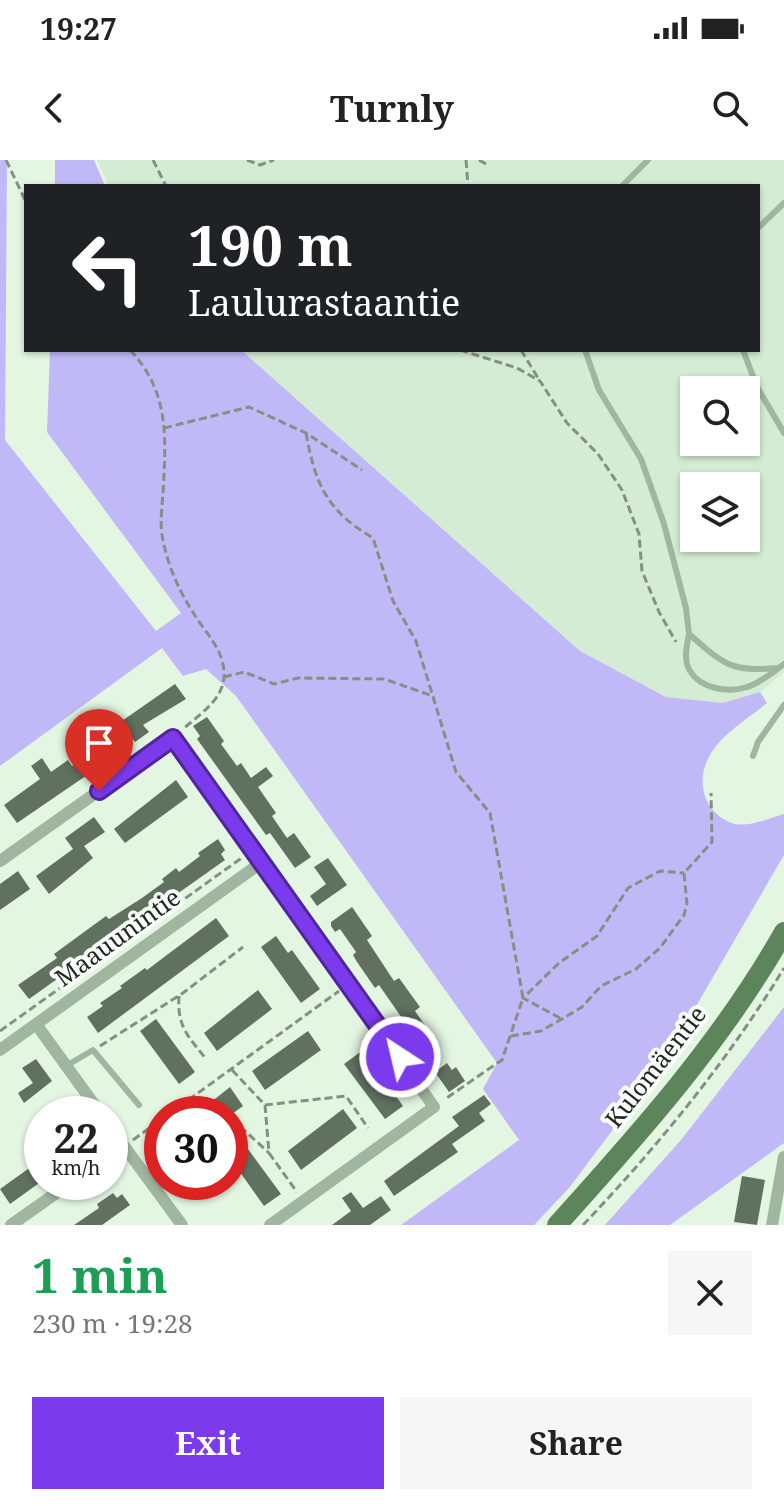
<!DOCTYPE html>
<meta charset="utf-8">
<style>
:root{--surface:#fff;--page:#f6f6f6;--text:#222;--muted:#767676;--accent:#7c3aed}
body{margin:0;font-family:"Noto Serif",serif;background:var(--page);color:var(--text);height:100vh;display:flex;flex-direction:column;font-size:30px;white-space:nowrap}
*{box-sizing:border-box;margin:0}
p{font-size:26px;color:var(--muted)}
.icon{flex:none;width:44px;height:44px;fill:none;stroke:currentColor;stroke-width:2;stroke-linecap:round;stroke-linejoin:round}
.map{position:relative;height:1065px;overflow:hidden}
.drawer{display:flex;flex-direction:column;background:var(--surface);flex:1}
.drawer>*{flex:none}
.banner{position:absolute;left:24px;top:24px;width:736px;height:168px;border-radius:0px;box-shadow:0 2px 6px #0004;background:#202124;color:#fff;overflow:hidden}
.controls{position:absolute;left:680px;top:216px;display:grid;gap:16px}
.controls a{display:grid;place-items:center;width:80px;height:80px;border-radius:0px;background:var(--surface);box-shadow:0 2px 6px #0004;font-size:40px}
.speed{position:absolute;left:24px;top:936px;display:flex;gap:16px;font-size:40px;font-weight:700;text-align:center}
.speed>*{display:grid;place-content:center;width:104px;height:104px;border-radius:50%;background:var(--surface);box-shadow:0 2px 6px #0004;line-height:1}
.speed small{font-size:20px;font-weight:400}
.speed .limit{border:12px solid #d22;background:#fff;color:#111}
.pin{position:absolute;display:grid;place-items:center;width:68px;height:68px;color:#fff;margin:-82px -34px;border-radius:50% 50% 50% 0;rotate:-45deg;box-shadow:0 0 8px #0007}
.pin .icon{rotate:45deg}
.me{position:absolute;width:88px;margin:-44px;rotate:325deg;stroke-linejoin:round;filter:drop-shadow(0 0 6px #0008)}
.turn{display:flex;align-items:center;gap:28px;height:168px;padding:0 32px;font-size:36px}
.turn .icon{width:104px;height:104px;stroke-width:2.5}
.turn b{display:block;font-size:56px;line-height:68px}
.round{display:grid;place-items:center;flex:none;width:84px;height:84px;border-radius:0px;background:var(--page)}
.headline{display:flex;align-items:center;justify-content:space-between;height:136px;padding:0 32px}
h1{font-size:48px;font-weight:700;line-height:60px;color:#1e9e55}
.primary-button{display:flex;gap:16px;margin-top:auto;padding:16px 32px}
.primary-button a{flex:1;height:92px;border-radius:0px;background:var(--accent);color:#fff;font-size:32px;font-weight:700;line-height:92px;text-align:center}
.primary-button a+a{background:var(--page);color:var(--text)}
.status{display:flex;justify-content:space-between;align-items:center;height:56px;padding:0 40px;background:var(--surface);direction:ltr}
.status svg{height:22px;fill:currentColor}
header{display:flex;justify-content:space-between;align-items:center;height:104px;padding:0 32px;background:var(--surface);font-size:36px;font-weight:700}
.map>svg:first-child{display:block}
.built{fill:#d4ecd3;fill-rule:evenodd}
.forest{fill:#c1b8f8}
.building{fill:#617160}
.lines{fill:none;stroke-linecap:round;stroke-linejoin:round}
.path{stroke:#839082;stroke-width:3;stroke-dasharray:8 4;stroke-linecap:butt}
.lane{stroke:#a0b69f;stroke-width:6}
.street{stroke:#a0b69f;stroke-width:12}
.primary{stroke:#5d855c;stroke-width:20}
.route-casing{stroke:#51269a;stroke-width:20}
.route{stroke:#7c3aed;stroke-width:14}
.labels{text-anchor:middle;stroke-width:8;stroke-linejoin:round;paint-order:stroke}
.street-label{font-size:24px;fill:#212820;stroke:#fafefa}
</style>
<div class="status"><b>19:27</b><svg viewBox="0 0 49 12"><path d="M0 12V9h3v3zM5 12V6h3v6zM10 12V3h3v9zM15 12V0h3v12zM26 1h20v11H26zM47 4h2v5h-2z"/></svg></div>
<header><svg class="icon" aria-label="back" viewBox="0 0 24 24"><path d="M15 5l-7 7 7 7"/></svg>Turnly<svg class="icon" aria-label="search" viewBox="0 0 24 24"><circle cx="10" cy="10" r="6"/><path d="M15 15l6 6"/></svg></header>
<div class="map">
<svg width="784" height="1065" viewBox="0 0 784 1065">
<rect width="100%" height="100%" fill="#e3f6e2"/>
<path class="built" d="M 97,0 L 784,0 L 784,512 L 760,532 L 723,543 L 666,537 L 580,491 L 241,190 L 758,190 L 758,26 L 109,26 ZM 694,230 L 746,230 L 746,282 L 694,282 ZM 694,326 L 746,326 L 746,378 L 694,378 Z"/>
<path class="forest" d="M 0,0 L 7,0 L 5,280 L 156,471 L 181,453 L 47,272 L 50,190 L 241,190 L 580,491 L 666,537 L 723,543 L 760,532 L 767,543 C 748,559 719,575 708,599 C 695,624 706,656 735,664 C 750,667 770,658 784,654 L 784,695 L 663,903 L 569,1028 L 534,1065 L 401,1065 L 519,980 L 483,929 L 497,903 L 236,536 L 206,509 L 183,516 L 162,488 L 0,606 Z
M 55,0 L 94,0 L 105,26 L 55,26 Z
M 784,847 L 784,983 L 670,1065 L 605,1065 L 681,980 Z"/>
<path class="building" d="M 175,524 L 186,539 L 143,565 L 149,572 L 135,582 L 132,578 L 112,592 L 115,596 L 17,663 L 4,645 L 40,619 L 31,606 L 42,598 L 51,612 L 68,600 L 72,606 L 91,592 L 88,589 L 108,575 L 104,569 L 117,560 L 119,563 Z
M 207,557 L 224,581 L 221,584 L 237,606 L 241,603 L 251,618 L 266,607 L 273,616 L 258,627 L 276,653 L 272,656 L 287,678 L 294,673 L 311,697 L 295,708 L 270,673 L 266,675 L 197,579 L 200,576 L 193,566 Z
M 176,620 L 188,637 L 125,683 L 114,669 Z
M 94,657 L 105,672 L 84,686 L 93,698 L 49,734 L 36,716 L 73,689 L 65,678 Z
M 218,679 L 225,690 L 221,694 L 225,700 L 29,839 L 18,825 L 57,798 L 54,794 L 106,756 L 109,759 L 142,738 L 164,722 L 162,719 L 176,708 L 179,712 L 200,696 L 198,693 Z
M 328,698 L 347,725 L 317,746 L 310,736 L 326,724 L 314,707 Z
M 18,711 L 30,729 L 0,750 L 0,724 Z
M 352,747 L 372,776 L 367,780 L 394,821 L 399,818 L 420,847 L 415,851 L 433,877 L 418,888 L 401,864 L 404,861 L 379,825 L 375,828 L 357,802 L 353,795 L 356,792 L 340,769 L 335,772 L 331,766 L 331,762 Z
M 216,758 L 229,776 L 98,873 L 87,857 L 103,846 L 100,843 L 122,828 L 120,826 L 145,808 L 147,810 Z
M 276,776 L 288,793 L 292,790 L 320,829 L 301,843 L 261,787 Z
M 258,830 L 272,849 L 217,891 L 204,873 Z
M 156,859 L 195,912 L 179,924 L 140,871 Z
M 308,871 L 321,890 L 265,930 L 252,911 Z
M 363,890 L 403,946 L 385,959 L 344,904 Z
M 36,899 L 52,921 L 24,943 L 18,933 L 33,923 L 22,908 Z
M 447,903 L 452,910 L 456,907 L 465,921 L 449,932 L 435,912 Z
M 230,927 L 243,946 L 232,954 L 196,954 Z
M 484,935 L 491,944 L 479,953 L 485,961 L 452,984 L 458,992 L 394,1036 L 384,1021 L 459,966 L 452,957 Z
M 343,949 L 357,968 L 301,1010 L 288,991 Z
M 242,981 L 281,1034 L 264,1046 L 230,998 L 230,990 Z
M 42,999 L 42,1021 L 10,1044 L 0,1029 Z
M 742,1016 L 765,1020 L 757,1065 L 734,1062 Z
M 351,1032 L 363,1048 L 381,1036 L 391,1050 L 370,1065 L 332,1065 L 351,1051 L 342,1038 Z
M 113,1033 L 117,1038 L 122,1034 L 130,1045 L 102,1065 L 74,1065 L 99,1048 L 97,1044 Z"/>
<g class="lines">
<path class="path" d="M 6,0 L 26,42
M 153,0 L 166,26
M 247,0 L 260,5 L 274,0
M 466,0 L 468,26
M 479,0 L 486,4
M 130,190 C 170,232 166,279 163,333 C 162,346 160,362 162,375 C 167,404 178,429 194,454 C 205,472 223,489 224,512 C 226,538 200,554 183,569
M 460,190 L 517,208 L 540,221 L 567,263 L 598,294 L 622,330 L 639,374 L 642,411 L 659,452 L 676,482
M 521,190 L 538,218
M 164,268 L 249,247 L 306,273 L 362,310
M 306,273 C 315,324 327,351 373,378 L 393,441 L 416,481 L 456,612 L 490,653 L 523,838 L 502,900 L 445,939
M 224,517 L 244,512 L 274,524 L 298,518 L 384,519 L 433,536
M 179,836 C 177,867 188,876 206,899
M 560,858 L 523,838 L 559,803 L 597,776 L 628,728 L 660,711 L 684,713
M 0,871 L 243,697
M 511,876 L 541,871 L 562,859 L 582,847 L 601,826 L 636,809 L 660,788 L 684,755 L 687,744 L 684,713 L 712,682 L 711,633
M 100,886 L 183,833 L 243,787
M 232,910 L 265,945 L 346,936 L 368,968
M 265,945 L 269,993 L 297,1032
M 169,954 L 339,831
M 133,980 L 162,959
M 230,980 L 244,970 L 269,993
M 83,1028 L 91,1022
M 583,1065 C 658,986 727,902 784,808"/>
<path class="lane" d="M 622,26 L 648,0
M 758,68 L 784,43
M 585,190 L 599,230 L 641,299 L 664,364 L 686,448 L 689,474
M 743,190 L 757,227 L 784,273
M 778,508 C 731,512 724,505 689,474 C 687,485 683,500 690,511 C 701,529 728,533 747,527 C 759,524 773,512 784,504
M 753,596 L 758,582 L 784,545
M 66,906 L 93,890 L 139,945
M 156,1030 L 169,1022"/>
<path class="street" d="M 0,701 L 173,578 L 434,947 L 270,1065
M 36,864 L 101,954
M 0,890 L 262,702
M 110,967 L 182,1065
M 110,995 L 123,985
M 11,1065 L 72,1022
M 772,1065 L 784,997"/>
<path class="primary" d="M 557,1065 C 640,973 723,880 784,772"/>
</g>
<g class="lines">
<g class="route-casing">
<path id="route" d="M 99,631 L 173,578 L 400,897"/>
</g>
<use href="#route" class="route"/>
</g>
<g class="labels">
<g class="street-label">
<text transform="translate(118 778) rotate(-36)" y="8">Maauunintie</text>
<text transform="translate(656 907) rotate(-52)" y="8">Kulomäentie</text>
</g>
</g>
</svg>
<div class="controls">
<a><svg class="icon" aria-label="search" viewBox="0 0 24 24"><circle cx="10" cy="10" r="6"/><path d="M15 15l6 6"/></svg></a>
<a><svg class="icon" aria-label="layers" viewBox="0 0 24 24"><path d="M12 4l9 5-9 5-9-5zM3 14l9 5 9-5"/></svg></a>
</div>
<div class="speed"><div>22<small>km/h</small></div><div class="limit">30</div></div>
<div class="pin" style="left:99px;top:631px;background:#d93025"><svg class="icon" aria-label="arrive" viewBox="0 0 24 24"><path d="M6 21V4h12l-3 4 3 4H6"/></svg></div>
<svg class="me" style="left:400px;top:897px" viewBox="-20 -20 40 40"><circle r="17" fill="#7c3aed" stroke="#fff" stroke-width="3"/><path d="M0-11L8 9 0 5-8 9z" fill="#fff"/></svg>
<div class="banner">
<div class="turn"><svg class="icon" aria-label="left" viewBox="0 0 24 24"><path d="M17 20v-9H6M10 6l-5 5 5 5"/></svg><div><b>190 m</b>Laulurastaantie</div></div>
</div>
</div>
<section class="drawer">
<div class="headline"><div><h1>1 min</h1><p>230 m · 19:28</p></div><a class="round"><svg class="icon" aria-label="close" viewBox="0 0 24 24"><path d="M6 6l12 12M18 6L6 18"/></svg></a></div>
<div class="primary-button"><a>Exit</a><a>Share</a></div>
</section>
